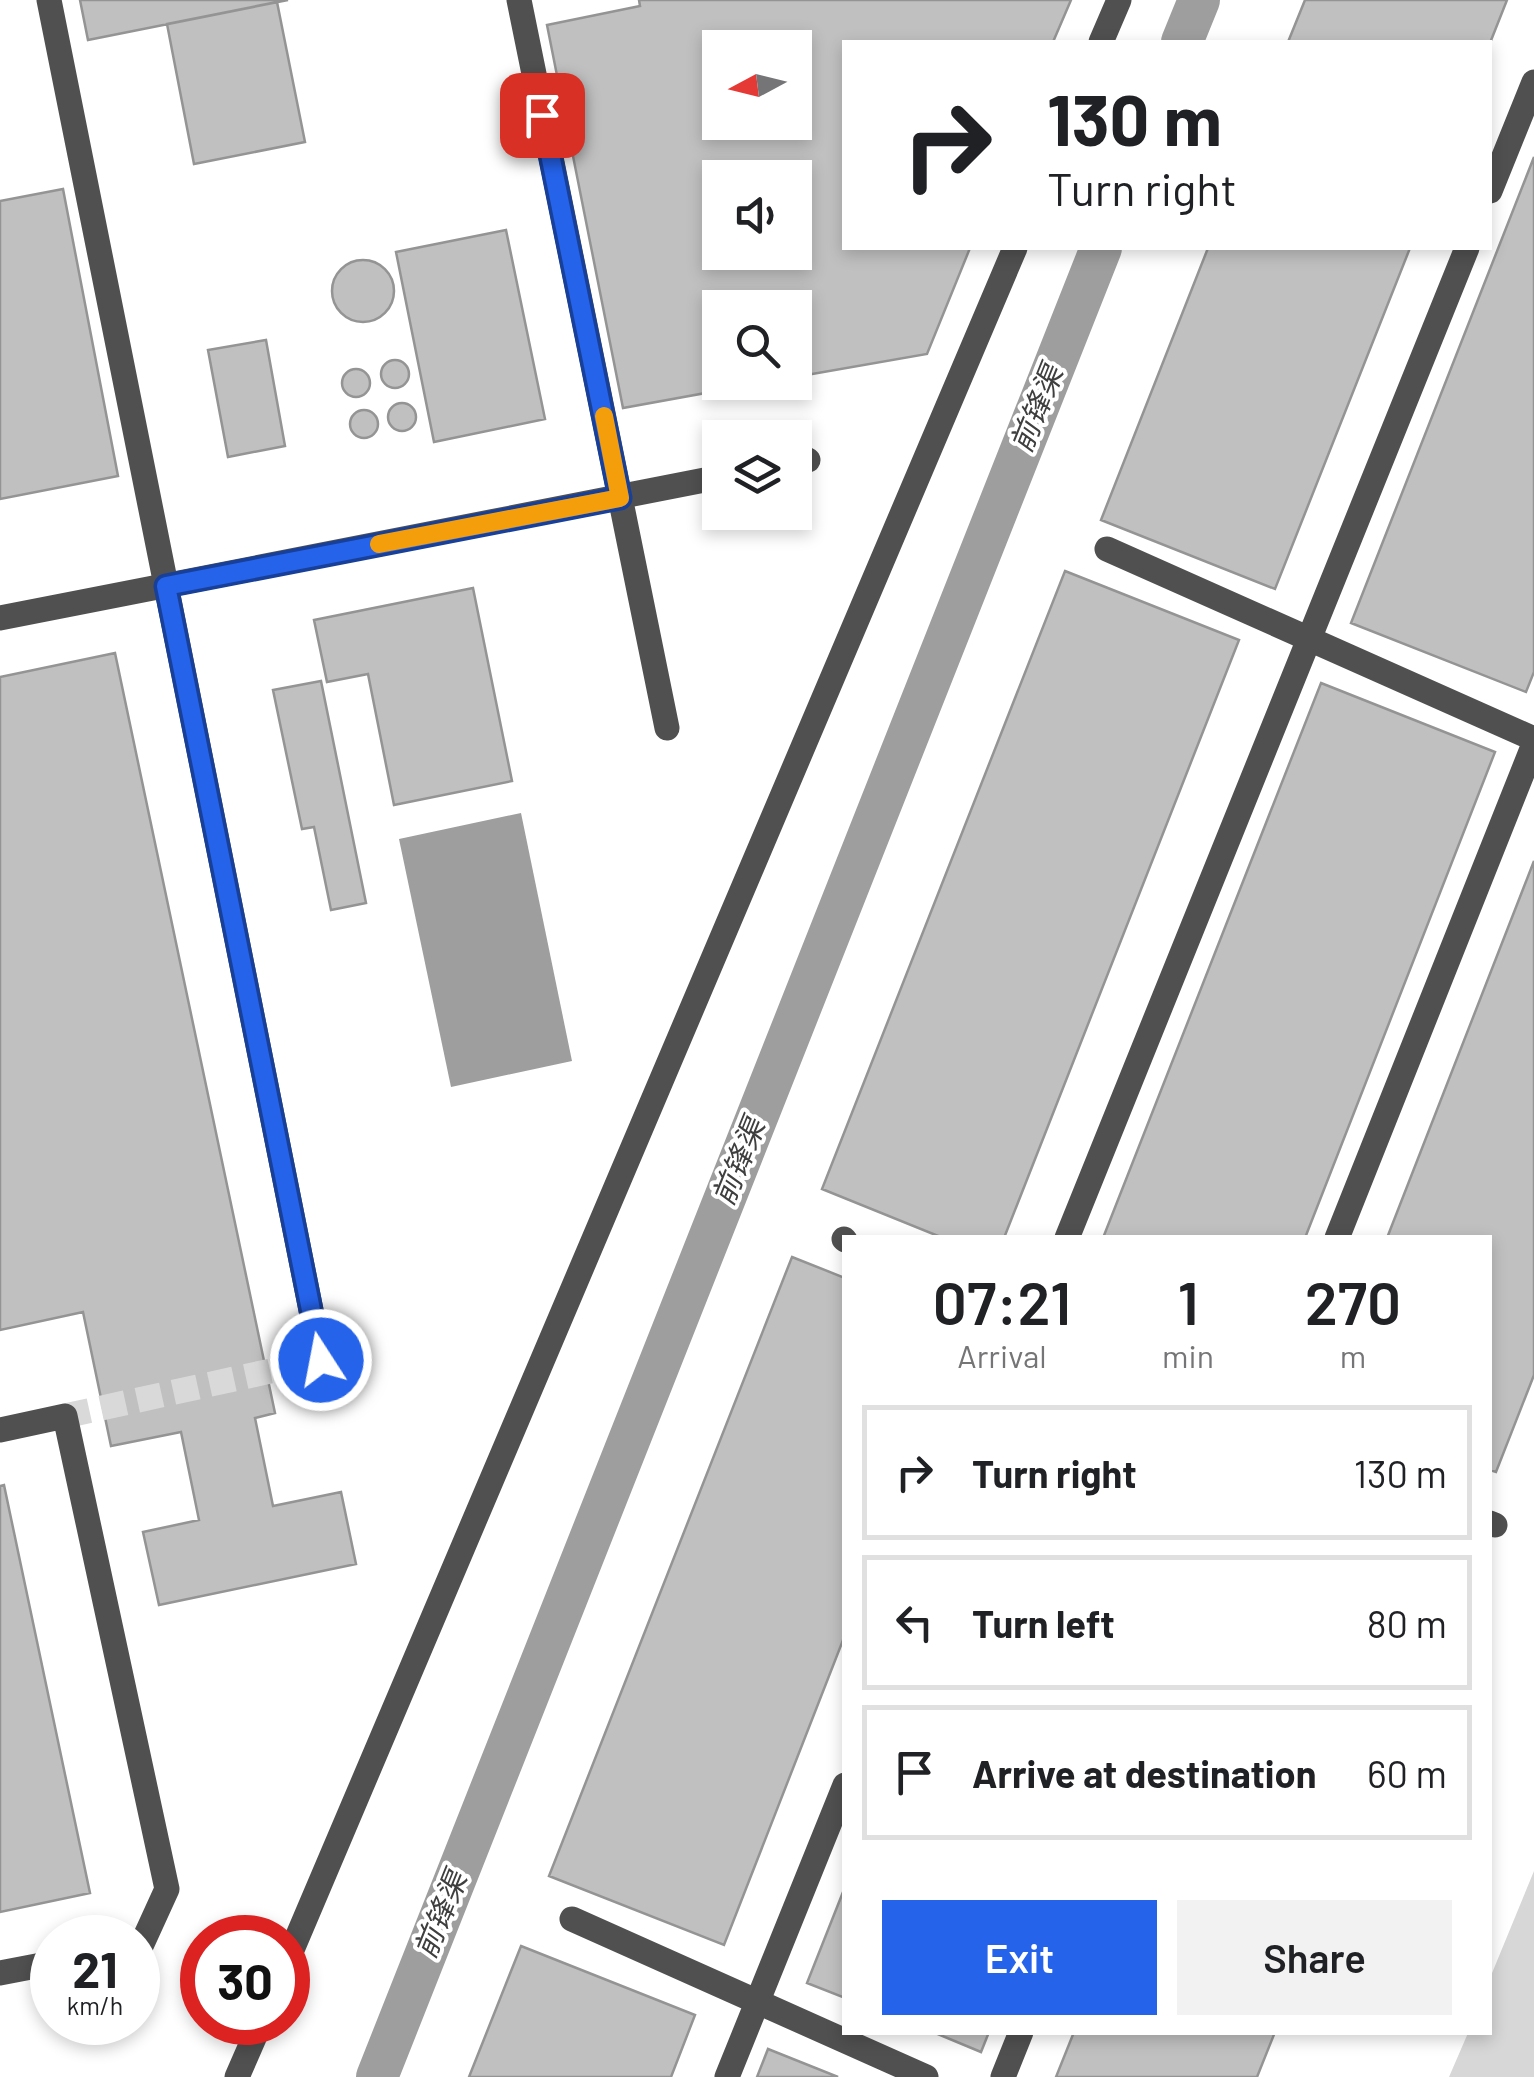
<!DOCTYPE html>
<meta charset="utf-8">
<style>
:root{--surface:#fff;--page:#f2f2f2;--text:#202124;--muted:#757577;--line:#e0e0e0;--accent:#2563eb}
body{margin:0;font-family:Barlow,"Noto Sans SC",sans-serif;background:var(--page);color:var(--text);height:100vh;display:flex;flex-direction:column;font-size:38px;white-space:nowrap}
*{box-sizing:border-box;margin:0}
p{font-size:32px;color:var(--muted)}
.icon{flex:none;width:55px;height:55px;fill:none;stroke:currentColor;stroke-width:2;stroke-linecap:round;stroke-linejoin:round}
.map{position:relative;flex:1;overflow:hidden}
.drawer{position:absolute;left:842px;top:1235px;width:650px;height:800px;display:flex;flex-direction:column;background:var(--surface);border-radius:0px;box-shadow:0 5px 15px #0003}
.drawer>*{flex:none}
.top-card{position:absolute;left:842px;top:40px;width:650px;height:210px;border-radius:0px;box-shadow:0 5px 15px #0003;background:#fff;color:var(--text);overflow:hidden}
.needle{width:65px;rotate:263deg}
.buttons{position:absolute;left:702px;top:30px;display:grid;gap:20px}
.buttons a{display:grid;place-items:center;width:110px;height:110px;border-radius:0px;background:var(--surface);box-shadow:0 5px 15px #0003;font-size:50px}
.speed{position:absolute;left:30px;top:1915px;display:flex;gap:20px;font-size:50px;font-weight:700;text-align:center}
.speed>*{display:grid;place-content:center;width:130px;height:130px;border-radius:50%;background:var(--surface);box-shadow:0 5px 15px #0003;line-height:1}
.speed small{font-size:25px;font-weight:400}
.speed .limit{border:15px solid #d22;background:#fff;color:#111}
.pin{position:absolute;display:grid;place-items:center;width:85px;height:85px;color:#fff;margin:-42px;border-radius:20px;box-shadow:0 5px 15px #0006}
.me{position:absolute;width:110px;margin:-55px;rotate:349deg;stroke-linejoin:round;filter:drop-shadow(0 0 8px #0008)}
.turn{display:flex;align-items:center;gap:35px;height:210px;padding:0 40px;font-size:45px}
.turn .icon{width:130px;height:130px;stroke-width:2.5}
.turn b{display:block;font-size:70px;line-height:85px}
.eta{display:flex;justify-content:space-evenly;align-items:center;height:170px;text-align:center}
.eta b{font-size:60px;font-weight:600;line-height:70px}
.action{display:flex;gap:20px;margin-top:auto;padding:20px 40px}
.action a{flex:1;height:115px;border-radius:0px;background:var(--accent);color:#fff;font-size:40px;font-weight:600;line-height:115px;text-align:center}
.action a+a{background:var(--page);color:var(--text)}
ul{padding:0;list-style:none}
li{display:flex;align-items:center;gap:30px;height:135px;margin:0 20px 15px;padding:0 20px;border:5px solid var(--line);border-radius:0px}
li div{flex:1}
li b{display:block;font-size:38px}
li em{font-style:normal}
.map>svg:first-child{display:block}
.green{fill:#d7d7d7}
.water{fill:#9e9e9e}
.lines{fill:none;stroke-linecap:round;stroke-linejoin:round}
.canal{stroke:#9e9e9e;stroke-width:42}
.building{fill:#c0c0c0;stroke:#949494;stroke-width:2.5;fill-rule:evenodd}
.minor-tunnel{stroke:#d9d9d9;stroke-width:25;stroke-dasharray:25 12;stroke-linecap:butt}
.minor{stroke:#505050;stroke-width:25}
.route-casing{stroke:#184099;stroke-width:25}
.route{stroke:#2563eb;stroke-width:18}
.slow{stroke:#f59e0b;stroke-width:18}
.labels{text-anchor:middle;stroke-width:8;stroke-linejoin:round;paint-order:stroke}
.water-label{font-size:30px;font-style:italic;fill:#3f3f3f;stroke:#fff}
</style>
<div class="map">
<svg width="1534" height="2077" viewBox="0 0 1534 2077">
<rect width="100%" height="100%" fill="#fff"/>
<path class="green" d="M 1534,1871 L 1534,2077 L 1449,2077 L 1468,2033 L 1490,2032 L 1490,1978 Z"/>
<path class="water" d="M 521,813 L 572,1061 L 451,1087 L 399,839 Z"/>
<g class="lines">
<path class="canal" d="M 1182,42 L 1199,0
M 377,2077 L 1101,248"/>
</g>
<path class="building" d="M 80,0 L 288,0 L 88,40 Z
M 639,0 L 1071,0 L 1053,42 L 845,42 L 845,248 L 970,248 L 927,354 L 795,377 L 795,308 L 720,308 L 720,382 L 766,382 L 623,408 L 547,25 L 640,6 ZM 720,48 L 795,48 L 795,122 L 720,122 ZM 720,178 L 795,178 L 795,252 L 720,252 Z
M 1305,0 L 1507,0 L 1490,43 L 1288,42 Z
M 277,2 L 305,142 L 194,164 L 167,24 Z
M 1534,157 L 1534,672 L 1526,692 L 1351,623 Z
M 63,189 L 118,476 L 0,499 L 0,201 Z
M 506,230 L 545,419 L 434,442 L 396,252 Z
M 1208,248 L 1410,248 L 1275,589 L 1101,520 Z
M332 291a31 31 0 1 1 62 0a31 31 0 1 1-62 0Z
M 266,340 L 285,446 L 228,457 L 208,350 Z
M381 374a14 14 0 1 1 28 0a14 14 0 1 1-28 0Z
M342 383a14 14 0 1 1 28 0a14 14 0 1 1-28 0Z
M388 417a14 14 0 1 1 28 0a14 14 0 1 1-28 0Z
M350 424a14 14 0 1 1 28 0a14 14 0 1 1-28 0Z
M 1065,571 L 1239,640 L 1004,1238 L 943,1238 L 822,1189 Z
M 473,588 L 512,781 L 394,805 L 368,674 L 327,682 L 314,620 Z
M 115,653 L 275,1413 L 255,1418 L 273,1506 L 341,1492 L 356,1564 L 159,1605 L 143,1532 L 199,1520 L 181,1432 L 111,1446 L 83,1312 L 0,1330 L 0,677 Z
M 321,681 L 366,903 L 331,910 L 314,827 L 302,829 L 273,690 Z
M 1321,683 L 1495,752 L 1305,1238 L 1103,1238 Z
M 1534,861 L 1534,1375 L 1496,1472 L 1490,1470 L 1490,1238 L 1387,1238 Z
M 792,1257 L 845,1278 L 845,1635 L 724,1945 L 549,1876 Z
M 4,1485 L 90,1893 L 0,1912 L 0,1486 Z
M 845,1887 L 845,1998 L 807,1983 Z
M 521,1946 L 695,2015 L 671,2077 L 469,2077 Z
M 933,2032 L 989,2032 L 981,2052 Z
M 1074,2032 L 1275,2032 L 1257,2077 L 1056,2077 Z
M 768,2049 L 838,2077 L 757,2077 Z"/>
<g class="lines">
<path class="minor-tunnel" d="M 65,1416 L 321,1360"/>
<path class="minor" d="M 49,0 L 321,1360
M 519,0 L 667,728
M 1101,42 L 1119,0
M 1490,191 L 1534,82
M 795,462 L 808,460
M 1107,549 L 1534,739
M 0,618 L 720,477
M 1067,1238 L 1467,248
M 1337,1238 L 1534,744
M 844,1239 L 845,1240
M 0,1430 L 65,1416 L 167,1889 L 141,1946 L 138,1947
M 1490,1523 L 1495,1525
M 572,1919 L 926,2077
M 288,1959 L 1015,248
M 0,1973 L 52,1963
M 237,2077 L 261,2022
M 727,2077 L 845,1785
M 1003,2077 L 1021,2032"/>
</g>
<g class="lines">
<g class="route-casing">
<path id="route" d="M 321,1360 L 166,586 L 620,498 L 542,115"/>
</g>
<use href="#route" class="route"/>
<path class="slow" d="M 379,544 L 620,498 L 604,416"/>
</g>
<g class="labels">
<g class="water-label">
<text transform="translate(1037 409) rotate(-68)" y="10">前锋渠</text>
<text transform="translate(739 1162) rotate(-68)" y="10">前锋渠</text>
<text transform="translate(441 1915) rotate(-68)" y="10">前锋渠</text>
</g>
</g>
</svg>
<div class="buttons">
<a><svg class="needle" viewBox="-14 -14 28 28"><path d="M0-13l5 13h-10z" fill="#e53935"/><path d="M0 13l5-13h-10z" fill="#757577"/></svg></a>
<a><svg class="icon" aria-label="sound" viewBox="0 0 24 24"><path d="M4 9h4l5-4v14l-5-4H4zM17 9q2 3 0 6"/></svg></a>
<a><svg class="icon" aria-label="search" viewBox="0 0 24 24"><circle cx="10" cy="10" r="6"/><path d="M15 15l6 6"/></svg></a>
<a><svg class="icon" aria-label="layers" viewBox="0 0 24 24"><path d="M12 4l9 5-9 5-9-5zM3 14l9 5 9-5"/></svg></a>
</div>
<div class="speed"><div>21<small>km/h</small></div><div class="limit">30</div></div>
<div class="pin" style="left:542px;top:115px;background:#d93025"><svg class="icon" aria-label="arrive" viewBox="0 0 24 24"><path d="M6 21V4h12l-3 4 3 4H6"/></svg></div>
<svg class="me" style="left:321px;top:1360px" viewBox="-20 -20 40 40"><circle r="17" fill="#2563eb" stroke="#fff" stroke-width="3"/><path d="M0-11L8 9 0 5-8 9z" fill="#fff"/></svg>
<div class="top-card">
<div class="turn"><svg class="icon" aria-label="right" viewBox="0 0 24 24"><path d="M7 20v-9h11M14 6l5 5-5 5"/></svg><div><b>130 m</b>Turn right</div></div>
</div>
<section class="drawer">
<div class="eta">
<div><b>07:21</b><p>Arrival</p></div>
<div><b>1</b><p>min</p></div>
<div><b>270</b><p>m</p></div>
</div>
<ul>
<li><svg class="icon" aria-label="right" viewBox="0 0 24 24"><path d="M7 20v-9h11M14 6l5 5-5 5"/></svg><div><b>Turn right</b></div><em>130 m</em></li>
<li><svg class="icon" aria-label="left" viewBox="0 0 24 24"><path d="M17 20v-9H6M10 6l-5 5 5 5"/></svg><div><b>Turn left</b></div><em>80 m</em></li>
<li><svg class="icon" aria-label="arrive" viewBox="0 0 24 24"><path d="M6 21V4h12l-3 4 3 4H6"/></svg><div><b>Arrive at destination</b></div><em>60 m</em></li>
</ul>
<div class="action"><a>Exit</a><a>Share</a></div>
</section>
</div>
